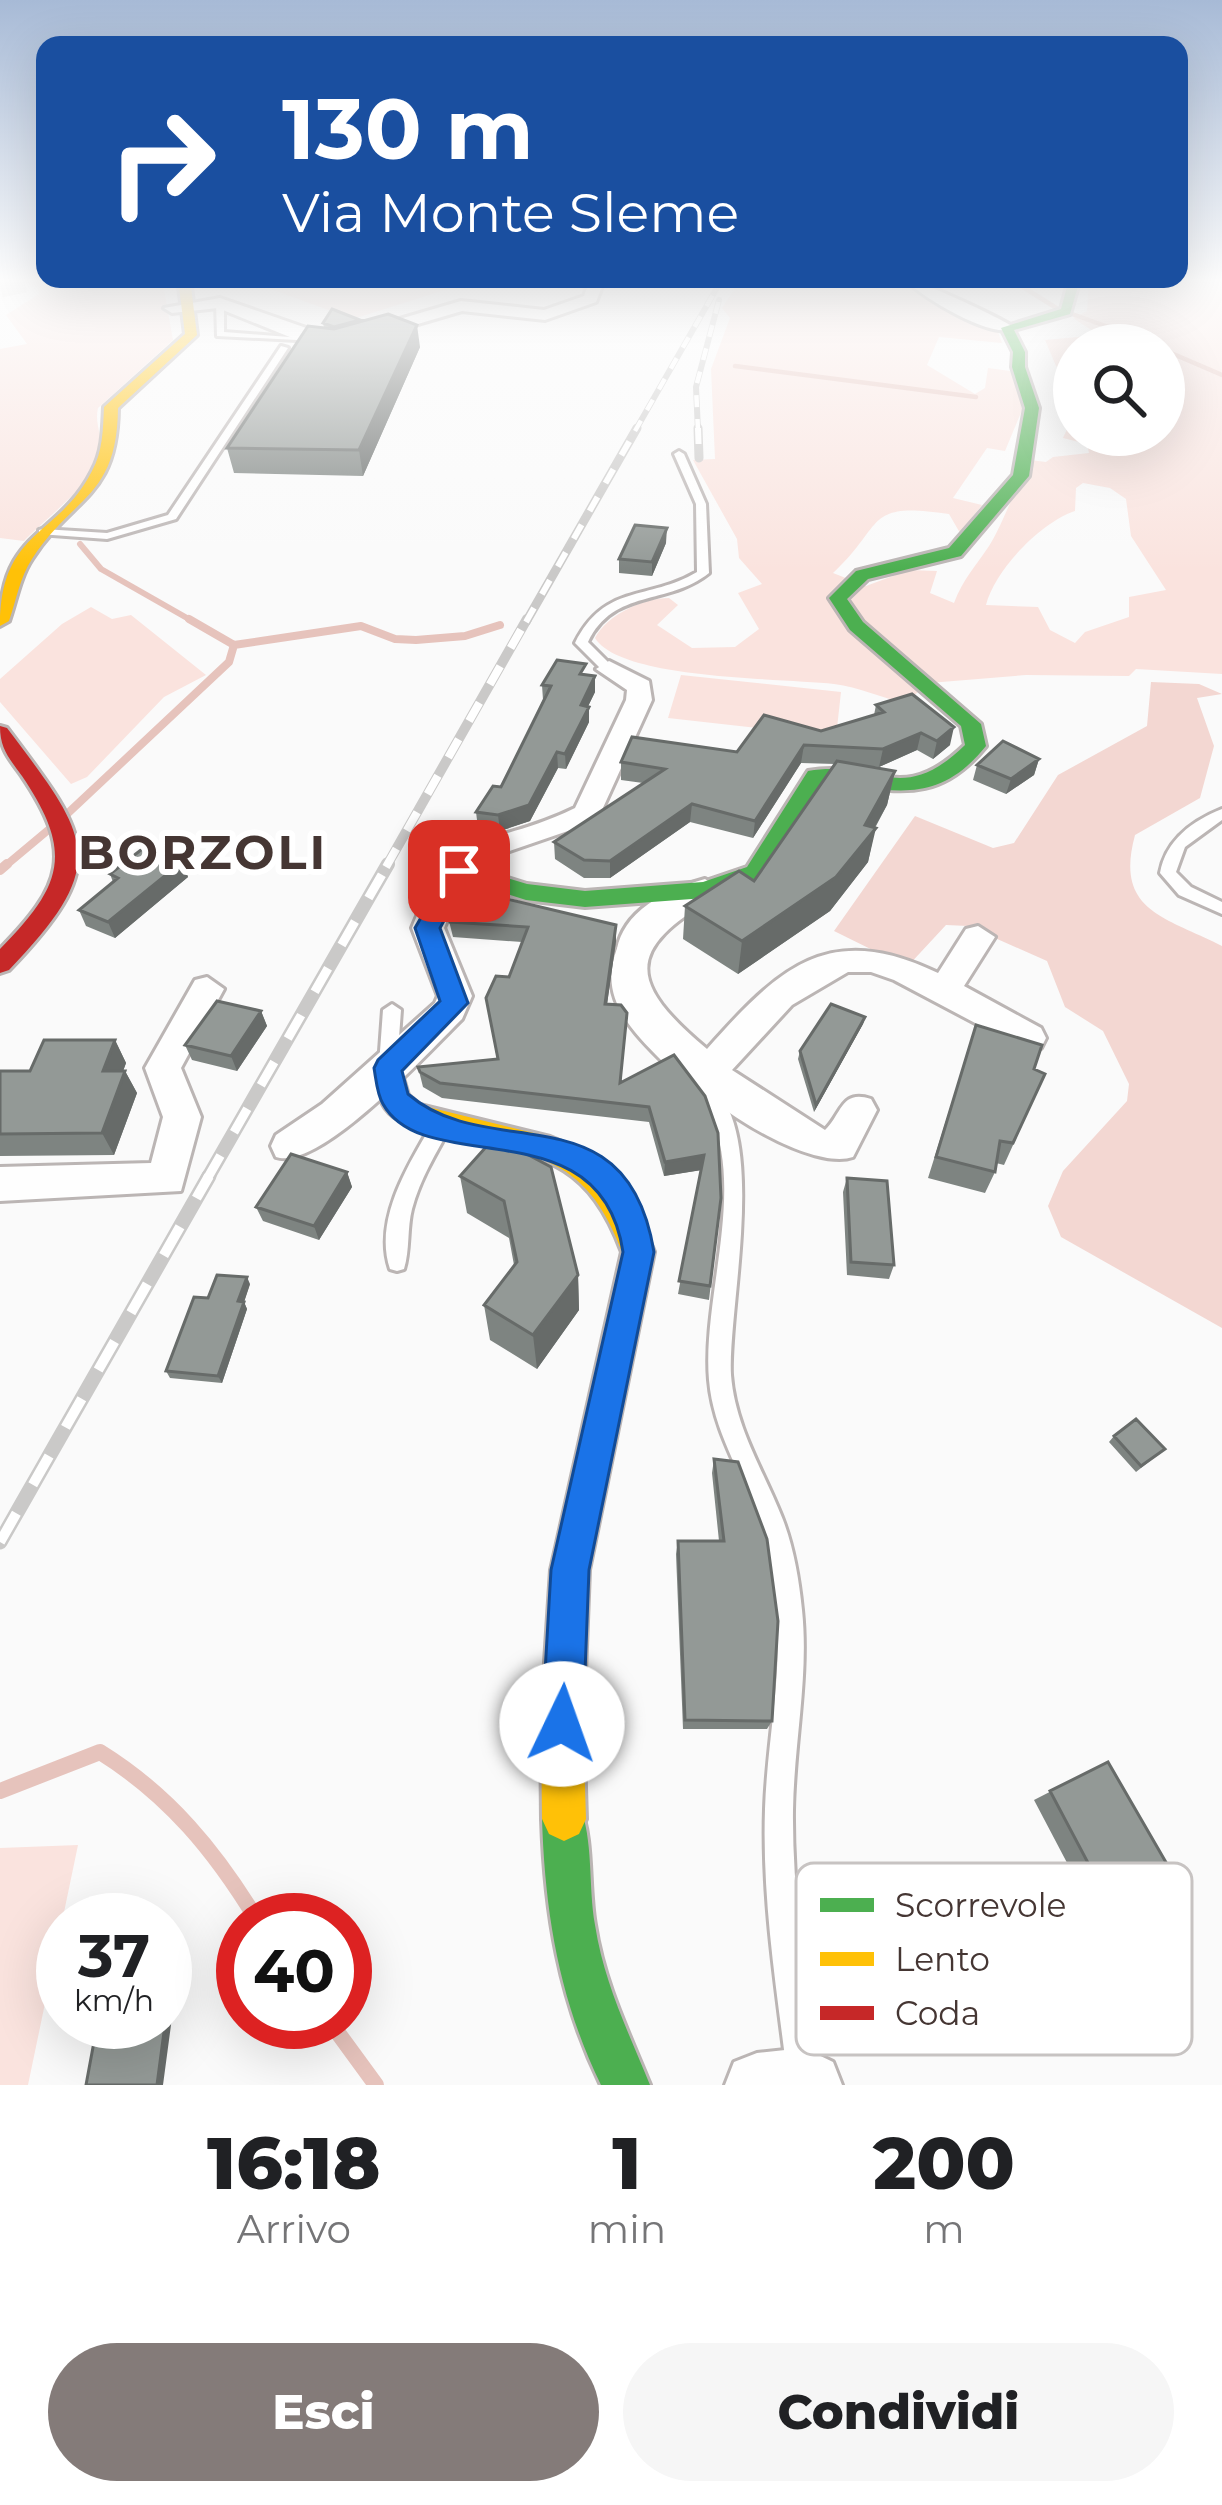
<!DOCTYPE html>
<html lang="it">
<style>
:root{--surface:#fff;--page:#f6f6f6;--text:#202124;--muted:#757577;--accent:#847b79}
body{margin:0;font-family:Montserrat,sans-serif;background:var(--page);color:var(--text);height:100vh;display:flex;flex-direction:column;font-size:45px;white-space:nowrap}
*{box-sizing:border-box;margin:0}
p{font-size:39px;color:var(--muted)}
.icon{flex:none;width:66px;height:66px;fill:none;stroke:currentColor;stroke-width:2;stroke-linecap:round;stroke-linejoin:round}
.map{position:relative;height:2085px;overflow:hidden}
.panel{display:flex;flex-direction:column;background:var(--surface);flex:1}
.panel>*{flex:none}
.hud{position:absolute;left:36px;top:36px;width:1152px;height:252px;border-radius:24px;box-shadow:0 12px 48px #0002;background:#1a4fa0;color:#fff;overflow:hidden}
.buttons{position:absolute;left:1053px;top:324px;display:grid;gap:24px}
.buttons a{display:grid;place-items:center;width:132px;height:132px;border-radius:50%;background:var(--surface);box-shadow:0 12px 48px #0002;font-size:60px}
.speed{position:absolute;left:36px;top:1893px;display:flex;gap:24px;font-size:60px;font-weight:700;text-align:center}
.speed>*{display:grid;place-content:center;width:156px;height:156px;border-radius:50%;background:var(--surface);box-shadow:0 12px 48px #0002;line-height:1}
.speed small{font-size:30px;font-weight:400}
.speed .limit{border:18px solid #d22;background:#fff;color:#111}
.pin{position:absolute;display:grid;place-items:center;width:102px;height:102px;color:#fff;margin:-51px;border-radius:24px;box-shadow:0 6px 18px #0006}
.me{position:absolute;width:132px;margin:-66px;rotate:3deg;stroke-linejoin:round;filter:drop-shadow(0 0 9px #0008)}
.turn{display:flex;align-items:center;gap:42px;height:252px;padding:0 48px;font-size:54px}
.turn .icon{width:156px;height:156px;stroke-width:2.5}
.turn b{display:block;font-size:84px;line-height:102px}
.eta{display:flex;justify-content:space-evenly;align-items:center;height:204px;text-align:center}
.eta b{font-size:72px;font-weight:800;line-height:84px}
.action{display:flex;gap:24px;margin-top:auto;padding:24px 48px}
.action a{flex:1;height:138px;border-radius:72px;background:var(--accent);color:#fff;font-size:48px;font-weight:800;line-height:138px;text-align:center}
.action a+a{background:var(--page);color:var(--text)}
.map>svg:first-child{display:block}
.green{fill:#fae3de;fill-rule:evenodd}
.forest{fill:#f3d7d2}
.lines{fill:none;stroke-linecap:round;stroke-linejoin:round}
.stream-far4{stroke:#e6c3bc;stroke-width:4.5}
.stream-far3{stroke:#e6c3bc;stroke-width:6}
.stream-far2{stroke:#e6c3bc;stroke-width:8}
.stream-far1{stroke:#e6c3bc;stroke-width:10}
.stream{stroke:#e6c3bc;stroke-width:16}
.primary-tunnel{stroke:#d6d3d2;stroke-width:27;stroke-dasharray:27 14;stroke-linecap:butt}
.lane-casing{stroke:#bbb5b4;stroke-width:6}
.street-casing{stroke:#bbb5b4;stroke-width:6}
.fast-casing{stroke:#bbb5b4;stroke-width:6}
.slow-casing{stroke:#bbb5b4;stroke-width:6}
.jam-casing{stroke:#bbb5b4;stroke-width:6}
.lane{fill:#fefefe;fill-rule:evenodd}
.street{fill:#fefefe;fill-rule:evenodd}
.fast{fill:#4caf50;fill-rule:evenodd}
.slow{fill:#ffc107;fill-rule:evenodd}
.jam{fill:#c62828;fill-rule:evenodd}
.rail-far4-casing{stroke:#cac9c8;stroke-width:6}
.rail-far3-casing{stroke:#cac9c8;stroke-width:9}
.rail-far2-casing{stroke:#cac9c8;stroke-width:10}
.rail-far1-casing{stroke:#cac9c8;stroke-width:14}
.rail-casing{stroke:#cac9c8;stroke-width:15}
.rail-far4{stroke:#fff;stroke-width:4.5;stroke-dasharray:12;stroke-linecap:butt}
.rail-far3{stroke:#fff;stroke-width:6;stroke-dasharray:16;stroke-linecap:butt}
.rail-far2{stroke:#fff;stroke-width:8;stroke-dasharray:21;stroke-linecap:butt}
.rail-far1{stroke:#fff;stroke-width:9;stroke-dasharray:27;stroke-linecap:butt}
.rail{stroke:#fff;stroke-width:10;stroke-dasharray:33;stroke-linecap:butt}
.wall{fill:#7e8481}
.shaded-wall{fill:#676b69}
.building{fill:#939996;stroke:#676b69;stroke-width:3}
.route{fill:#1a73e8;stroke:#114b97;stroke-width:3}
.labels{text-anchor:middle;stroke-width:12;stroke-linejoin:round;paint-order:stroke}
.district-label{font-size:48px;font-weight:bold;letter-spacing:3px;fill:#453633;stroke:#fff}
.key{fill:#fff;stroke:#c7c3c2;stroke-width:3}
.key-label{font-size:33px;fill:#453633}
</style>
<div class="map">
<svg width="1222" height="2085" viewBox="0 0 1222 2085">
<rect width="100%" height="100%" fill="#fafafa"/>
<path class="green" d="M 14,279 L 162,279 L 173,340 L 98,408 C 94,425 104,439 102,455 C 99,477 41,523 24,541 L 0,538 L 0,349 L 27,344 L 6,315 L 39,294 L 38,287 Z
M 243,279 L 450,279 L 464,284 L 353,319 Z
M 741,279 L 904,279 L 997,329 L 1002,343 L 939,337 L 927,365 L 975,394 L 985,388 L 988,368 L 1010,371 L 1025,403 L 1005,451 L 987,448 L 953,498 L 982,505 L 960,533 L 949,514 C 863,501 886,524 833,573 L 866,586 L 909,570 L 937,571 L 930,593 L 954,603 C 963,579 975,567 989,546 C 1000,530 1018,482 1030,460 L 1046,462 L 1053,457 L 1089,453 L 1087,444 L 1063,438 L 1074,414 L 1074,435 L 1164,435 L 1164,345 L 1074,345 L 1074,399 L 1069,396 L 1073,383 L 1056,366 L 1045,340 L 1099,335 L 1073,318 L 1087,311 L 1089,279 L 1222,279 L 1222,674 L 1136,669 L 1129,676 L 1026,675 L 929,683 L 905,703 C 881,698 859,687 834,684 C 781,678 621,680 595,638 C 607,615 643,598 669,598 L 678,605 L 657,625 L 692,648 L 735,647 L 759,629 L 738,593 L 762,584 L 739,558 L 737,539 L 693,460 L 715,459 L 711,369 L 730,318 L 722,308 ZM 1083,483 L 1110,488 L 1126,499 L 1131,536 L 1166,590 L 1129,597 L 1129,617 L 1085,632 L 1075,643 L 1050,630 L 1038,607 L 986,605 C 995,570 1041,522 1075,511 L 1076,488 Z
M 91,607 L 112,619 L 131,615 L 206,675 L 164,697 L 87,777 L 71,784 L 0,702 L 0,679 L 62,624 Z
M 681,675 L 841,692 L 836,737 L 668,718 Z
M 78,1845 L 28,2085 L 0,2085 L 0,1848 Z"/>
<path class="forest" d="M 1151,682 L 1199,684 L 1222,694 L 1197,698 L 1214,746 L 1200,798 L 1135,835 C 1114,912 1166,917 1222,946 L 1222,1328 L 1061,1237 L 1048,1206 L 1063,1171 L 1127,1101 L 1129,1084 L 1103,1031 L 1065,1007 L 1047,961 L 968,926 L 946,925 L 907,967 L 834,931 L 915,816 L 993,848 L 1014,843 L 1058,775 L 1147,726 Z"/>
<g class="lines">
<path class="stream-far4" d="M 1010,279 L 1058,309 L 1159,345
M 1164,350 L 1222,375
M 735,366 L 976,397"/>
<path class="stream-far3" d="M 80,544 L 101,569 L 194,622"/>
<path class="stream-far2" d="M 234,645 L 361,626 L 395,639 L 416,640 L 465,636 L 500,625
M 67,814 L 229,662 L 234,645 L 189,619
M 4,867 L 53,826"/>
<path class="stream-far1" d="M 0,870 L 7,864"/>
<path class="stream" d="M 0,1791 L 100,1752 C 169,1795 215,1851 257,1920
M 330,2022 L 376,2085"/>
<path class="primary-tunnel" d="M 0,284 L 24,279"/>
<g class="lane-casing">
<path id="lane" d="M 220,301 L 224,303 L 224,332 L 301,338 L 297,340 L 217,336 L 216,303 Z
M 281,346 L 288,348 L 176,519 L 107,539 L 39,534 L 39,530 L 43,529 L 107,533 L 168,515 Z
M 679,451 L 684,454 L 706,504 L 709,573 C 668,606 614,588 588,642 L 615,669 L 604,672 L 575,643 C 605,583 648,601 697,572 L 696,504 L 674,454 Z
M 1222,809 L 1222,820 L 1185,847 L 1176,872 L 1191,887 L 1222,902 L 1222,914 L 1179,895 L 1160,873 C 1166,840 1192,821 1222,809 Z
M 626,940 L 634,946 C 617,994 641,1018 673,1050 L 676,1055 L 673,1060 L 661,1060 C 626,1025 596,992 620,942 Z
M 392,1004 L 401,1010 L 397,1065 L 394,1070 L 382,1070 L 379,1065 L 383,1010 Z
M 701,1079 C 774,1115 727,1308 731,1375 C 735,1428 765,1473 783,1520 C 794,1549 799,1580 802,1610 C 809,1676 794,1743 793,1810 C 792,1898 807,1986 819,2073 L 813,2085 L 792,2084 L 787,2073 C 776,1985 762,1897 765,1809 C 767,1742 783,1674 776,1607 C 773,1577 768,1546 758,1518 C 741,1472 713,1430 709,1380 C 702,1300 745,1192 711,1117 C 707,1106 698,1096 692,1086 L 694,1081 Z
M 441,1118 L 448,1121 L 451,1126 C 436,1153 420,1179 412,1209 C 407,1228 410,1250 404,1269 L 397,1271 L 390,1269 C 373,1219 410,1162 434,1121 Z"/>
</g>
<g class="street-casing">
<path id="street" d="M 590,279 L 605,279 L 596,302 L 545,320 L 462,311 L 336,348 L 302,342 L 218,308 L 172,313 L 164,308 L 220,298 L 335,338 L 461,301 L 544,310 L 584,296 Z
M 904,279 C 918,279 1001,318 1015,328 C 993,341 922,297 904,279 Z
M 609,661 L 649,681 L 652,700 L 597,821 L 486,859 L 458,892 L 444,928 L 472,996 L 462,1019 C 429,1051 320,1172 276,1157 L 271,1146 L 276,1135 L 322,1104 L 435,1003 L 438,996 L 412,928 C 457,819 485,852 575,808 L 626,700 L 627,690 L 596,669 Z
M 705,879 L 721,890 L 716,897 C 624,949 628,983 707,1049 C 779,968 828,920 938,973 L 966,929 L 978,926 L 995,937 L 964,986 L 1041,1028 L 1046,1038 L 1041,1048 L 1028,1051 L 894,980 L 871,972 L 848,972 L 792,1005 L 732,1070 L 825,1130 C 842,1114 841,1089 871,1099 L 877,1110 L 853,1157 C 777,1183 465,946 705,879 Z
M 207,977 L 224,989 L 181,1068 L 201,1117 L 181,1191 L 0,1201 L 0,1167 L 151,1163 L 163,1117 L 145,1068 L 195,980 Z
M 804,2048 L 833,2062 L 842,2085 L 725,2085 L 734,2062 L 757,2053 Z"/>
</g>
<g class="fast-casing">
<path id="fast" d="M 1069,279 L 1080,279 L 1070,314 L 1014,330 L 1025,352 L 1025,367 L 1039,408 L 1029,476 L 961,556 L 868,579 L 847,599 L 863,622 L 981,724 L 986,746 C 935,809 892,788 822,783 L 763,877 L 705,898 L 585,907 L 526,900 L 451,876 L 447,871 L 459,863 L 527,884 L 585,891 L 703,882 L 747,867 L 808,771 C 878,759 900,808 965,745 L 961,726 L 850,630 L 829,598 L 856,571 L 949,548 L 1013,475 L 1025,408 L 1012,367 L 1013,352 L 1001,328 L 1061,309 Z
M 564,1797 L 579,1804 C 594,1840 588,1886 595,1925 C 604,1983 628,2031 650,2085 L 601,2085 C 559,1999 545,1913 542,1819 L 549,1804 Z"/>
</g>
<g class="slow-casing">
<path id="slow" d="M 178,279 L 190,279 L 197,335 L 118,408 C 117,499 73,495 32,559 C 20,577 16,601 9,621 L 0,626 C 0,529 58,538 92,471 C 103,451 103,429 104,407 L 185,334 Z
M 388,1057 L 398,1061 L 408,1095 L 420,1105 L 550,1137 L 588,1153 L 613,1173 L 633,1201 L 654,1252 L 589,1570 L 583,1724 L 586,1819 L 579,1834 L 564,1841 L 549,1834 L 542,1819 L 541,1724 L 551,1570 L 622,1252 C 581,1141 519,1158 421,1129 C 407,1124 391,1119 383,1104 C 377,1094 377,1079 374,1068 L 378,1061 Z"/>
</g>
<g class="jam-casing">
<path id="jam" d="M 0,726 L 7,728 C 90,838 112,863 9,970 L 0,973 L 0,949 C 63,885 74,853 22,776 C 9,758 0,749 0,726 Z"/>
</g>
<use href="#lane" class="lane"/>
<use href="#street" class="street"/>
<use href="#fast" class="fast"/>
<use href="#slow" class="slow"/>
<use href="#jam" class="jam"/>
<g class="rail-far4-casing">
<path id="rail-far4" d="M 635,431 L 722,279
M 698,431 L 696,387 L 719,300"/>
</g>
<g class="rail-far3-casing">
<path id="rail-far3" d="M 698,428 L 699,458
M 526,622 L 637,428"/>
</g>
<g class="rail-far2-casing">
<path id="rail-far2" d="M 386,867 L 527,619"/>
</g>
<g class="rail-far1-casing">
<path id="rail-far1" d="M 207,1179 L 388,864"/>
</g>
<g class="rail-casing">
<path id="rail" d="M 0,1542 L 209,1176"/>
</g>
<use href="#rail-far4" class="rail-far4"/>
<use href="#rail-far3" class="rail-far3"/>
<use href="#rail-far2" class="rail-far2"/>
<use href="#rail-far1" class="rail-far1"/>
<use href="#rail" class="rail"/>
</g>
<path class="wall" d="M 361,322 L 420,347 L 363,476 L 234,473 L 227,448 L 324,328 L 323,323 Z
M 666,543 L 652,576 L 619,573 L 619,559 Z
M 586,675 L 595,676 L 595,692 L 588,706 L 589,722 L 566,769 L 558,768 L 530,821 L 500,831 L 478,828 L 476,812 L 501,787 L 543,700 L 542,685 Z
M 876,705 L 950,745 L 933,759 L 917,750 L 879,767 L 866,766 L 895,771 L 887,805 L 875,828 L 868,862 L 830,911 L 738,974 L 683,939 L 685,906 L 754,881 L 835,764 L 801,763 L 753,838 L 690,822 L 610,878 L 584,878 L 555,859 L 554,842 L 643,783 L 621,780 L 621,762 L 737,752 L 821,731 L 874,715 Z
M 1039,759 L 1034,775 L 1006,794 L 973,780 L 977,765 Z
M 182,862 L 188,877 L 115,938 L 86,926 L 79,910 L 113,882 L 110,874 Z
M 487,885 L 488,894 L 616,925 L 616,941 L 607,1004 L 627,1013 L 621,1082 L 674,1055 L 721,1198 L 709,1300 L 678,1294 L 701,1170 L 664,1176 L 649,1122 L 442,1098 L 423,1087 L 418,1067 L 497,1059 L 486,998 L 509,977 L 522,942 L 453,937 L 447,913 Z
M 261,1011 L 267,1026 L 237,1071 L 192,1060 L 185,1045 Z
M 865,1017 L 863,1024 L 814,1112 L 798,1059 L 800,1051 Z
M 976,1025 L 1034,1069 L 1045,1074 L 1004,1165 L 996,1163 L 995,1172 L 985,1193 L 928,1178 Z
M 115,1040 L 126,1063 L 123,1071 L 125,1071 L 137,1093 L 114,1155 L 0,1156 L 0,1071 L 30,1071 Z
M 495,1137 L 578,1275 L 579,1310 L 537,1369 L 490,1340 L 484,1305 L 514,1265 L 509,1238 L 467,1213 L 460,1176 Z
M 347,1172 L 352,1187 L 319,1240 L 263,1221 L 256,1207 Z
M 847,1178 L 894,1265 L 889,1279 L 847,1275 L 843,1192 Z
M 250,1284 L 244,1302 L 247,1309 L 222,1383 L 170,1378 L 166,1371 L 208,1298 Z
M 1114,1436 L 1165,1449 L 1136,1472 L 1109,1442 Z
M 714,1459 L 772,1721 L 767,1729 L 683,1729 L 676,1554 L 678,1541 L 719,1541 L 712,1473 Z
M 1108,1762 L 1124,1931 L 1105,1935 L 1034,1800 Z"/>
<path class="shaded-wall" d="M 417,325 L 420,347 L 363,476 L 359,450 Z
M 667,528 L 666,543 L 652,576 L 652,562 Z
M 595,676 L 595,692 L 581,721 L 581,705 Z
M 589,707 L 589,722 L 566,769 L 565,754 Z
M 954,727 L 950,745 L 933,759 L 937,741 Z
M 921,733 L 917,750 L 879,767 L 883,749 Z
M 804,745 L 801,763 L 753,838 L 755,821 Z
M 557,752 L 558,768 L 530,821 L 500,831 L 498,815 Z
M 1039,759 L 1034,775 L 1006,794 L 1011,779 Z
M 895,771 L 887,805 L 872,832 L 876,828 L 868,862 L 830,911 L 738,974 L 742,941 L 865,825 Z
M 692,804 L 690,822 L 610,878 L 610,861 Z
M 182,862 L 188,877 L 115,938 L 108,922 Z
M 616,925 L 616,941 L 605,1019 L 605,1004 Z
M 261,1011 L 267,1026 L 237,1071 L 231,1056 Z
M 865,1017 L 863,1024 L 814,1112 L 816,1105 Z
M 115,1040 L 126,1063 L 115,1093 L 103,1071 Z
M 125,1071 L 137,1093 L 114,1155 L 102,1133 Z
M 704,1155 L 702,1170 L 664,1176 L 665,1162 Z
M 347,1172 L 352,1187 L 319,1240 L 314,1226 Z
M 578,1275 L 579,1310 L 537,1369 L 533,1335 Z
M 247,1277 L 250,1284 L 244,1302 L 247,1309 L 222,1383 L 218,1376 L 238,1301 Z
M 165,1963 L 177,1980 L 163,2085 L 157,2085 Z"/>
<path class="building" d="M 332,309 L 360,320 L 334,327 L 323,323 Z
M 388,314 L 417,325 L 359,450 L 227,448 L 308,326 L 334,329 Z
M 635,525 L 667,528 L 652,562 L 619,559 Z
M 557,660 L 586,664 L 580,674 L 595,676 L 581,705 L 589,707 L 565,754 L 557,752 L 529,805 L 498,815 L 476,812 L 493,786 L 501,787 L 551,686 L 542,685 Z
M 912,694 L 954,727 L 937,741 L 921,733 L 883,749 L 804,745 L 755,821 L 692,804 L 610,861 L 584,860 L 554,842 L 665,769 L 621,762 L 632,737 L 737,752 L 764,715 L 821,731 L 884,712 L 876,705 Z
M 1003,741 L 1039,759 L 1011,779 L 977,765 Z
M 837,761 L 895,771 L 865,825 L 876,828 L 836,877 L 742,941 L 685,906 L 739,871 L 754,881 Z
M 146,846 L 182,862 L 108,922 L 79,910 L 118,878 L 110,874 Z
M 463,877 L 487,885 L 482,893 L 616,925 L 605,1004 L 621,1005 L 627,1013 L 620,1083 L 674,1055 L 705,1096 L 718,1133 L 721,1198 L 710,1286 L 679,1281 L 704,1155 L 665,1162 L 649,1107 L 440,1083 L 420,1072 L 418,1067 L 498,1059 L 486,998 L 496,976 L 509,977 L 528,927 L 450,922 L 447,913 Z
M 217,1001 L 261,1011 L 231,1056 L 185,1045 Z
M 831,1004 L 865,1017 L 816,1105 L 800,1051 Z
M 976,1025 L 1042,1045 L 1034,1069 L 1045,1074 L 1013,1143 L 1000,1141 L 995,1172 L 936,1157 Z
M 44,1040 L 115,1040 L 103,1071 L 125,1071 L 102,1133 L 0,1134 L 0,1071 L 30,1071 Z
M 495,1137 L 551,1167 L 578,1275 L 533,1335 L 484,1305 L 517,1262 L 504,1201 L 460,1176 Z
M 291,1154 L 347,1172 L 314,1226 L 256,1207 Z
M 847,1178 L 887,1181 L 894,1265 L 851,1262 Z
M 217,1275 L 247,1277 L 238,1301 L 244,1302 L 218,1376 L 166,1371 L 194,1297 L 208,1298 Z
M 1136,1419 L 1165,1449 L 1141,1466 L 1114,1436 Z
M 714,1459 L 738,1462 L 767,1539 L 778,1621 L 772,1721 L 685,1720 L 678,1541 L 724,1541 Z
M 1108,1762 L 1186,1897 L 1124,1931 L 1050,1791 Z
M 124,1911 L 130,1920 L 116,1920 Z
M 165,1970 L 171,1979 L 157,2085 L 86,2085 L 96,2031 L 91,2022 L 165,2022 Z"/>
<linearGradient id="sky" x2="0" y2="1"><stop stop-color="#a7bad6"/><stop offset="0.49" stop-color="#fdfdfd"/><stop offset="1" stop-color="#fdfdfd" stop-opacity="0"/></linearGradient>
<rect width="1222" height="571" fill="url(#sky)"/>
<path class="route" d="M 459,863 L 471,871 L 440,928 L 468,1003 L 402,1071 L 408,1094 C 490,1165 627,1087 654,1252 L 589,1570 L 583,1724 L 577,1739 L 562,1745 L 548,1739 L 542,1724 L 551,1570 L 623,1252 C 601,1105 425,1180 383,1104 C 377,1094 376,1079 374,1068 L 378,1060 L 440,1001 L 415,928 L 451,866 Z"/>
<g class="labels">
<g class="district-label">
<text x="203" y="869">BORZOLI</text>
</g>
</g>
<rect x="796" y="1863" width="396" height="192" rx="18" class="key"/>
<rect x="820" y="1898" width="54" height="14" fill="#4caf50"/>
<rect x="820" y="1952" width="54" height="14" fill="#ffc107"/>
<rect x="820" y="2006" width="54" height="14" fill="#c62828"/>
<g class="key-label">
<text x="895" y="1917">Scorrevole</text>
<text x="895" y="1971">Lento</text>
<text x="895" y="2025">Coda</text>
</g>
</svg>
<div class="buttons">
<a><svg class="icon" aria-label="search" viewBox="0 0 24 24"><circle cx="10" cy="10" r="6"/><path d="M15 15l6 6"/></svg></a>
</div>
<div class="speed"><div>37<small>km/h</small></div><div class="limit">40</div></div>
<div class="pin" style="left:459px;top:871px;background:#d93025"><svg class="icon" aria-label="arrive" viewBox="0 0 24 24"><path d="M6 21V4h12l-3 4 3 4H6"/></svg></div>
<svg class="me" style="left:562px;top:1724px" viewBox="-20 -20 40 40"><circle r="19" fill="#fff"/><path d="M0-13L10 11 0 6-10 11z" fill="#1a73e8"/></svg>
<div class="hud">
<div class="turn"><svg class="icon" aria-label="right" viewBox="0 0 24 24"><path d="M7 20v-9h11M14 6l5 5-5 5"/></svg><div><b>130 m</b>Via Monte Sleme</div></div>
</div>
</div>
<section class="panel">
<div class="eta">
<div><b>16:18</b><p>Arrivo</p></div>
<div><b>1</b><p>min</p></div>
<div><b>200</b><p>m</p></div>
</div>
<div class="action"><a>Esci</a><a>Condividi</a></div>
</section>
